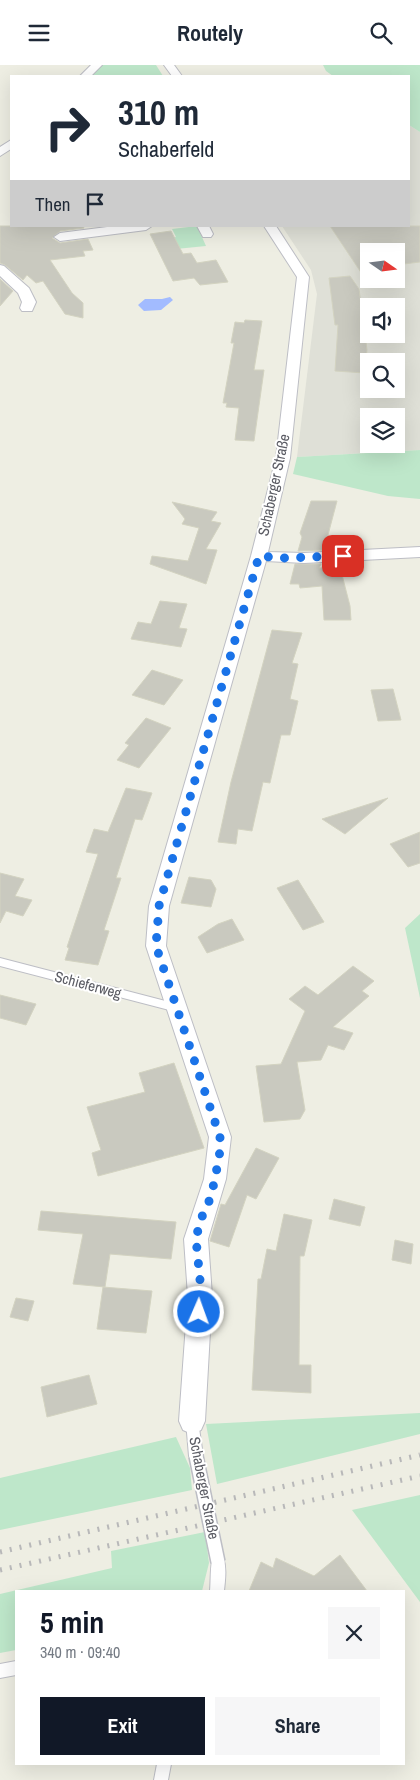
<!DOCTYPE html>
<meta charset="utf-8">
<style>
:root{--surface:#fff;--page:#f6f6f7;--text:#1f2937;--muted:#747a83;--accent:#111827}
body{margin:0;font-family:"Archivo Narrow",sans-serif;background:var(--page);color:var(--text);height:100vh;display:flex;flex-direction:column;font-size:19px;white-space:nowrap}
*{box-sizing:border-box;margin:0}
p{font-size:16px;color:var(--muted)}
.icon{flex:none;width:28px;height:28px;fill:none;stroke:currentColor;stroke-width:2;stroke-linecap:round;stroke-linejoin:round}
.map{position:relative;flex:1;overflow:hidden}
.side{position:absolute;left:15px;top:1525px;width:390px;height:175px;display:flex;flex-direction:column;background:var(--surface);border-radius:0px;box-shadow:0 5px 20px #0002}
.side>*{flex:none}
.banner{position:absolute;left:10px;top:10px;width:400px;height:152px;border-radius:0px;box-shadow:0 5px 20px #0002;background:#fff;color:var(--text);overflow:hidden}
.needle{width:32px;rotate:104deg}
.tools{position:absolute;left:360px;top:178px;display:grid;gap:10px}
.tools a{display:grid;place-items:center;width:45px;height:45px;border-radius:0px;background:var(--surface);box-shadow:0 5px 20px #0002;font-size:25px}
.pin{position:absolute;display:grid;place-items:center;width:42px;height:42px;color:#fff;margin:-21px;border-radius:10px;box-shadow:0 2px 8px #0006}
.me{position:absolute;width:55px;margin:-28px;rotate:2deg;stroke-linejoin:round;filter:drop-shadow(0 0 4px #0008)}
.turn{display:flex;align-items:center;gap:18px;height:105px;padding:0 25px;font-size:22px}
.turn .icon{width:65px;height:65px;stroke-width:2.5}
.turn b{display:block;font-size:35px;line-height:42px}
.then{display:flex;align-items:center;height:48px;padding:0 25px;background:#0003;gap:10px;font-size:19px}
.round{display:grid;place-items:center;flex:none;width:52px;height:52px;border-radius:0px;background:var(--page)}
.summary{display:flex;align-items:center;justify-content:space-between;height:85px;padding:0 25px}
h1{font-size:30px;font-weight:700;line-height:38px;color:var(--accent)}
.action{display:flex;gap:10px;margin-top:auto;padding:10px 25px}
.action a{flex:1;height:58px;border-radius:0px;background:var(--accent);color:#fff;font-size:20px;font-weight:700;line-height:58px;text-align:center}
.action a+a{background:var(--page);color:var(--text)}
header{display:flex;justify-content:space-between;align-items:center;height:65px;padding:0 25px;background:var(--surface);font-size:22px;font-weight:700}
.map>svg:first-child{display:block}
.industrial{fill:#dfe0d7;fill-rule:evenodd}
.green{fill:#bee7ca}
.water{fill:#a2bbff}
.building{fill:#c9c9bf;stroke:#d3d3c1}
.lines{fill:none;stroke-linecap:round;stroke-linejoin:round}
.lane-casing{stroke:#bdbec5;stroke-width:2}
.street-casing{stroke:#bdbec5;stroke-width:2}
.lane{fill:#fff;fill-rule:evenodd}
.street{fill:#fff;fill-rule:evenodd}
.rail{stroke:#b8b8b9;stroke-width:5;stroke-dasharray:2 8;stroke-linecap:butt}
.lane-bridge-casing{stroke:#bdbec5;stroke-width:16;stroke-linecap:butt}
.lane-bridge{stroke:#fff;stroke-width:13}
.route{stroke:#1a73e8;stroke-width:9;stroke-dasharray:0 16.2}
.labels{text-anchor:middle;stroke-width:4;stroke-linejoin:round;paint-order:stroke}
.street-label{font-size:15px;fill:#5b5c64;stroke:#fff}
</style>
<header><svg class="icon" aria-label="menu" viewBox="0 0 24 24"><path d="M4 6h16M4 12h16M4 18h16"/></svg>Routely<svg class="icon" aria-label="search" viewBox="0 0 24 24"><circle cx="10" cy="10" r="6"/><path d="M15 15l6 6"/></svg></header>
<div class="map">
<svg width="420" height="1715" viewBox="0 0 420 1715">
<rect width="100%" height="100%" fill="#eeeee3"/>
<path class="industrial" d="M 409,60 L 420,67 L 420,385 L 297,392 L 317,229 L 311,205 L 282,161 L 409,161 ZM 369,186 L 396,186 L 396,214 L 369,214 ZM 369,241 L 396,241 L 396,269 L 369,269 ZM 369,296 L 396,296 L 396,324 L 369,324 ZM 369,351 L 396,351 L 396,379 L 369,379 Z"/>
<path class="green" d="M 102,0 L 156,0 L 163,11 L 91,11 Z
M 323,0 L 420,0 L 420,67 L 409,60 L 409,11 L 333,11 L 326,6 Z
M 197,161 L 206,181 L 176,184 L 171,173 L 176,172 L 172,164 Z
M 420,385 L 420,434 L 388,431 L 293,409 L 297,392 Z
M 420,849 L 420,933 L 405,863 Z
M 420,1348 L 420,1369 L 217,1419 L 206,1359 Z
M 176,1372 L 190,1403 L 192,1425 L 0,1465 L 0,1413 Z
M 420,1430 L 420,1537 L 352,1445 Z
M 205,1467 L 209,1498 L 202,1526 L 16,1526 L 16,1585 L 0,1588 L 0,1529 L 112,1503 L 111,1486 Z"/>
<path class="water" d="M 170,232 L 173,235 L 161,245 L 144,246 L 138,240 L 145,234 L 162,234 Z"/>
<path class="building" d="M 0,161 L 83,161 L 84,163 L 60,166 L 52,173 L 60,178 L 88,174 L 93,185 L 83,186 L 85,191 L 50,195 L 72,228 L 83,238 L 83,253 L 65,249 L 43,216 L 36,218 L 27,210 L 23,215 L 5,200 L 0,198 Z
M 330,161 L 420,161 L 420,197 L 396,200 L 396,186 L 369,186 L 369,214 L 389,215 L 368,218 Z
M 171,166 L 183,189 L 191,188 L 197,198 L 216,195 L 228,217 L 200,220 L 194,213 L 173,216 L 150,169 Z
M 350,211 L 359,224 L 367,285 L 365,308 L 335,306 L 338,260 L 335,260 L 329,213 Z
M 0,214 L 13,226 L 0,241 Z
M 245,255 L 262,256 L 254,305 L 264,305 L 254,376 L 235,375 L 239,343 L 226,342 L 227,338 L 223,338 L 234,278 L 231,278 L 235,257 L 244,258 Z
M 311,436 L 337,436 L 324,485 L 298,486 L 302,472 L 300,468 Z
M 172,437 L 217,447 L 211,456 L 221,458 L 206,484 L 217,485 L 206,519 L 150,499 L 152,491 L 188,496 L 199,463 L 182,459 L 185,454 Z
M 295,499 L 321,499 L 319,503 L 340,502 L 350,541 L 351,555 L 324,555 L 322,521 L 300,523 L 299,519 L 290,519 Z
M 160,536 L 187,539 L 179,563 L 187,564 L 181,582 L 131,574 L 138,557 L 151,559 Z
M 272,565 L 302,568 L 292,598 L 298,599 L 290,634 L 298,636 L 290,670 L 281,670 L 270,718 L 263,717 L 252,766 L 238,764 L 236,779 L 218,777 L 231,717 Z
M 152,605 L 183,615 L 164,640 L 132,630 Z
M 393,624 L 401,655 L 378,656 L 371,625 Z
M 146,653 L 171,663 L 139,703 L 117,695 L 129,680 L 125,678 Z
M 126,723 L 152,728 L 142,755 L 135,754 L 116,813 L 121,813 L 104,865 L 109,866 L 98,900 L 65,895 L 69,883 L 67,882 L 98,789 L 86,787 L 94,764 L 108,767 Z
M 388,733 L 345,769 L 322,754 Z
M 420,767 L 420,798 L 408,802 L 390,779 Z
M 0,808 L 24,814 L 15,831 L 32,835 L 23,851 L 6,846 L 0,858 Z
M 189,812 L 211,815 L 216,824 L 211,842 L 181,838 Z
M 298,815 L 324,857 L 303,865 L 277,823 Z
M 232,854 L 244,875 L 207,888 L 198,872 L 218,859 Z
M 353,901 L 374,916 L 362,926 L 369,931 L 333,962 L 353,968 L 344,985 L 328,980 L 321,995 L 297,997 L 305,1045 L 300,1054 L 264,1057 L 256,1001 L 281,999 L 305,946 L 289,934 L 305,921 L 318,930 Z
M 0,930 L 36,939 L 26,960 L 0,953 Z
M 174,998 L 204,1083 L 98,1111 L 92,1088 L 101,1085 L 87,1042 L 145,1027 L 139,1008 Z
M 256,1083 L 279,1093 L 256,1134 L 247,1130 L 229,1182 L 210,1176 L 221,1139 L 225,1140 Z
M 334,1134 L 365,1142 L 360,1161 L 329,1154 Z
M 41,1146 L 176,1157 L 171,1194 L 110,1189 L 105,1222 L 73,1219 L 83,1169 L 38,1165 Z
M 284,1149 L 312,1155 L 304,1191 L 300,1191 L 299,1300 L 311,1300 L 311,1328 L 252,1325 L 258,1214 L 261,1214 L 267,1184 L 276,1186 Z
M 395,1175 L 413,1179 L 411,1199 L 392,1195 Z
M 103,1222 L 152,1226 L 146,1268 L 97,1264 Z
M 16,1233 L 34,1236 L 28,1256 L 10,1252 Z
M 89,1310 L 97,1339 L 47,1352 L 41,1322 Z
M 340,1490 L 367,1526 L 249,1526 L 261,1497 L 273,1503 L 276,1493 L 314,1511 Z"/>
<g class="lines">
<g class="lane-casing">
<path id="lane" d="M 0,893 L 177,939 L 181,940 L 182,943 L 181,946 L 177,947 L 0,901 Z
M 192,1350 L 197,1352 L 198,1356 L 203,1391 L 201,1396 L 196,1397 L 191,1396 L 189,1391 L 186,1356 L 187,1352 Z
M 218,1490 L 223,1492 C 227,1503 225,1515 224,1526 L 210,1526 C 211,1517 210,1500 213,1492 Z
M 16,1596 L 16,1610 L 0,1613 L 0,1599 Z
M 157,1699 L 171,1699 L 168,1715 L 154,1715 Z"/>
</g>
<g class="street-casing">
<path id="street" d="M 91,0 L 102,0 L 91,11 L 80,11 Z
M 164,0 L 174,0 L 182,11 L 172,11 Z
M 11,75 L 11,84 L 0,91 L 0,82 Z
M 115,161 L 152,161 L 146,165 L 60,176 L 54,172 L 60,168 Z
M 197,161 L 209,161 L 213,169 L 211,172 L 203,172 Z
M 264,161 L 276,161 L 309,212 L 290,393 L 268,487 L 304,488 L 420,482 L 420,492 L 304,498 L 266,496 L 169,841 L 166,881 L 231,1072 L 226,1114 L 208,1174 L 212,1231 L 205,1356 L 201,1365 L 192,1369 L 183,1365 L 179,1356 L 188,1231 L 184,1174 L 204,1114 L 209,1072 L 146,881 L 149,841 L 251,491 L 276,393 L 297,212 Z
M 0,200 L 4,201 L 29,223 L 36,237 L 32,246 L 22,246 L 20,243 L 22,237 L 18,228 L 0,211 Z"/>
</g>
<use href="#lane" class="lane"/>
<use href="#street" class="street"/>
<path class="rail" d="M 0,1487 L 420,1390
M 0,1505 L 420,1411"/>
<g class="lane-bridge-casing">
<path id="lane-bridge" d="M 196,1391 L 218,1497"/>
</g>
<use href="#lane-bridge" class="lane-bridge"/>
</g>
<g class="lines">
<path class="route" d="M 199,1247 L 200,1215 L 196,1174 L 200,1156 L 210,1134 L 215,1114 L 220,1086 L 220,1072 L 156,881 L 159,841 L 259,491 L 282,493 L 343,491"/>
</g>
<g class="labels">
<g class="street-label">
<text transform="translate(274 420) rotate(-78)" y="5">Schaberger Straße</text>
<text transform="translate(88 920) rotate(15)" y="5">Schieferweg</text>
<text transform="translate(204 1423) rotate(79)" y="5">Schaberger Straße</text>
</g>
</g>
</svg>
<div class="tools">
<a><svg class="needle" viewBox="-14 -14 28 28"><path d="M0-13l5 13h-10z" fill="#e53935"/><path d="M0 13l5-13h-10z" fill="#747a83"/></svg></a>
<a><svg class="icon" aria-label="sound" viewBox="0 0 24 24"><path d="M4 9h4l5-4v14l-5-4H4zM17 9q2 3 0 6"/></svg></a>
<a><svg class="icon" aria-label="search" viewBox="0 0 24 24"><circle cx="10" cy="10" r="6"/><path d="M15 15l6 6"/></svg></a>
<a><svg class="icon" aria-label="layers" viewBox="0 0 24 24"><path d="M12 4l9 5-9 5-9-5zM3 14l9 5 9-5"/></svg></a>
</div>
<div class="pin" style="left:343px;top:491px;background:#d93025"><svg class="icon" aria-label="arrive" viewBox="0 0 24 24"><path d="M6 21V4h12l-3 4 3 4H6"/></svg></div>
<svg class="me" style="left:199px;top:1247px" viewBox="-20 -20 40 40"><circle r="17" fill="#1a73e8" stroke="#fff" stroke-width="3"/><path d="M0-11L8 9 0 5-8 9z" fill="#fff"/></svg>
<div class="banner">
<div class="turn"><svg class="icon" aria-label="right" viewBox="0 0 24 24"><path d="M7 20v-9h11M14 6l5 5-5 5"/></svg><div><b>310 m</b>Schaberfeld</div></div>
<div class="then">Then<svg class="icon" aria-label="arrive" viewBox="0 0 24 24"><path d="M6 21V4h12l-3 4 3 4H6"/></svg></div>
</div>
<section class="side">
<div class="summary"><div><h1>5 min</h1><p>340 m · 09:40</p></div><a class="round"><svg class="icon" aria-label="close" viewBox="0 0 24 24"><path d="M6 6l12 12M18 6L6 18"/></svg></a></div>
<div class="action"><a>Exit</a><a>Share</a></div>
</section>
</div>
